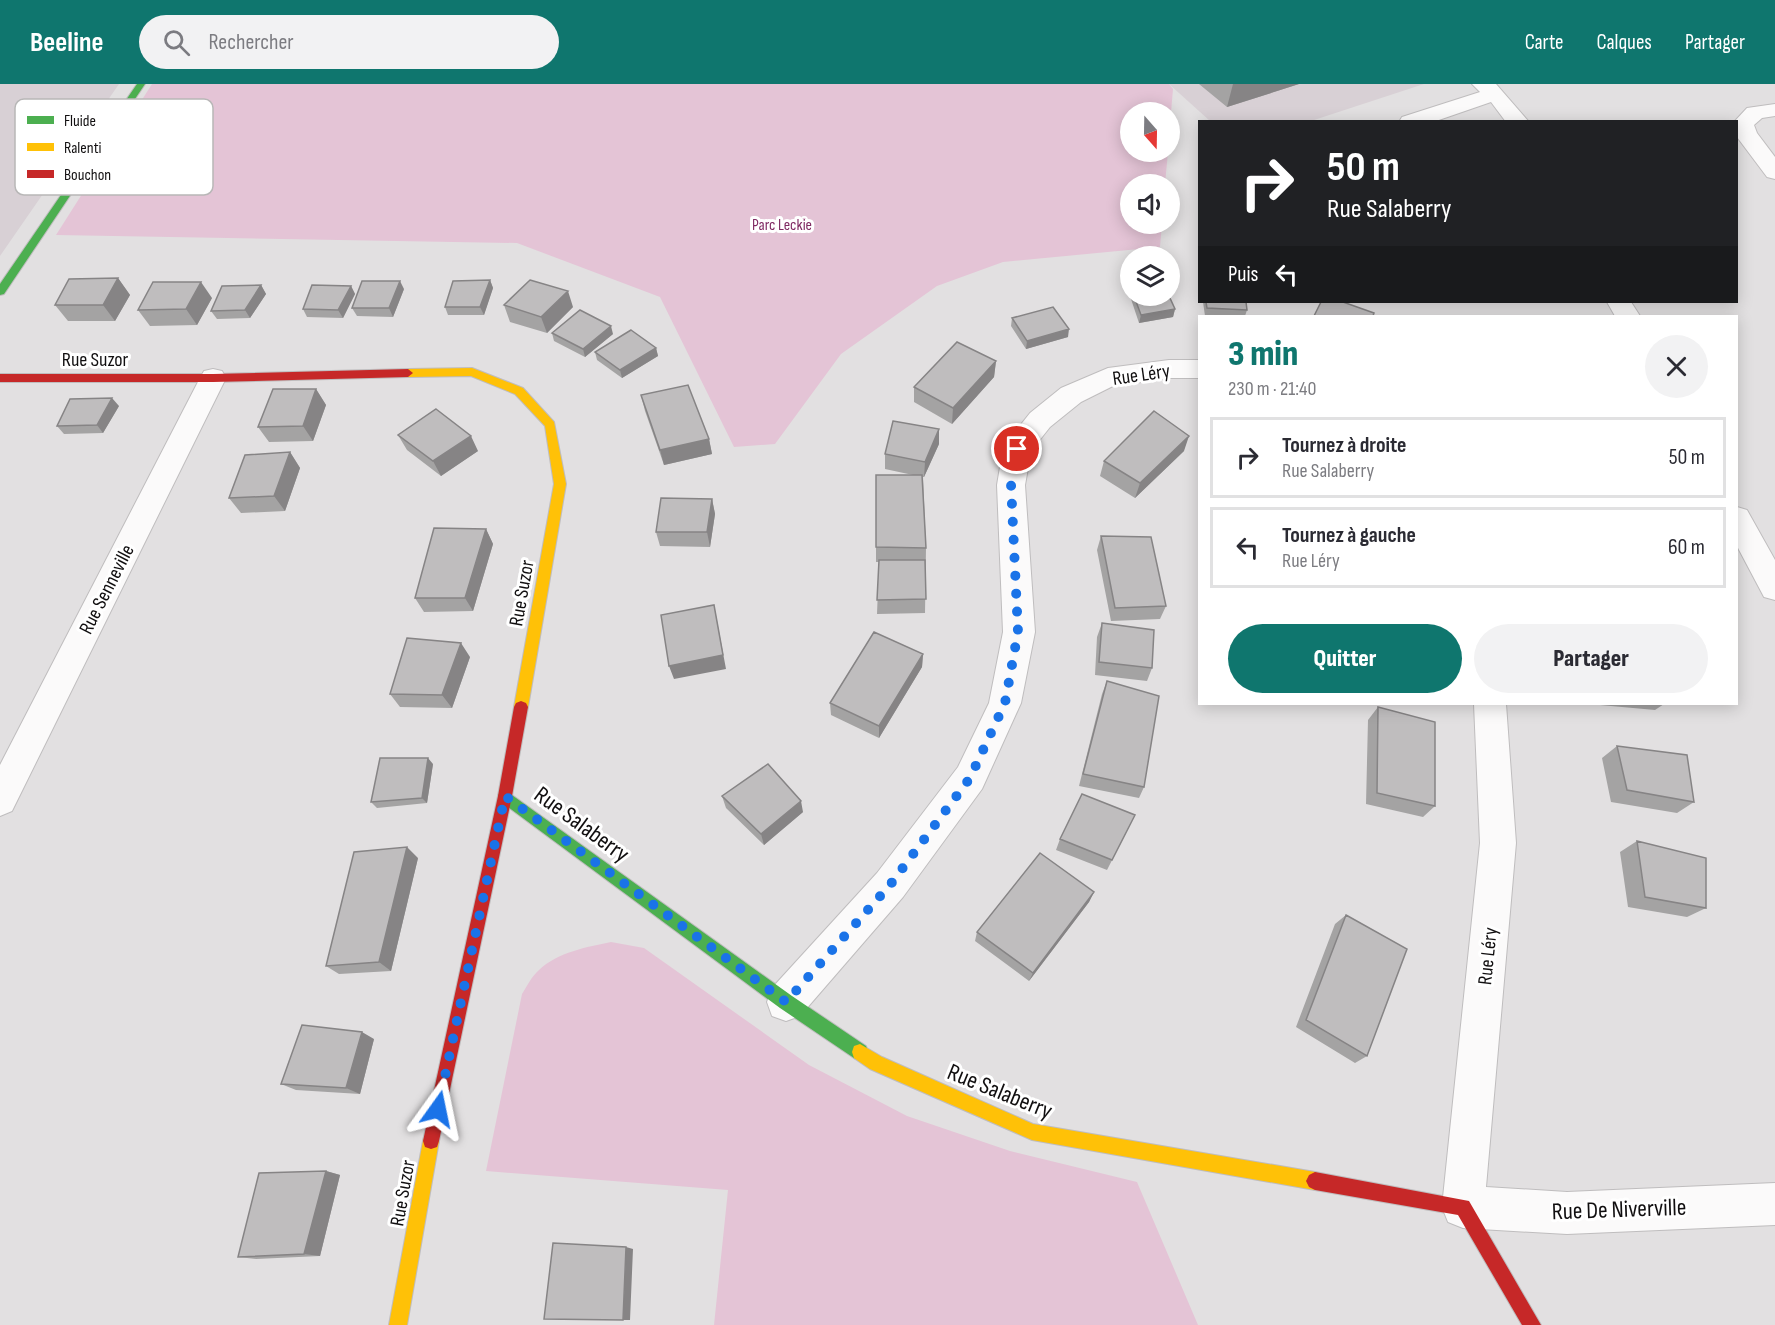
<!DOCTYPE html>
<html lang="fr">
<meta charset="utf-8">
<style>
:root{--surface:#fff;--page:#f2f2f3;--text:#2b2b33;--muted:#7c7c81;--line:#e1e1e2;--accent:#0f766e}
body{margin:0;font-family:"Sofia Sans Condensed",sans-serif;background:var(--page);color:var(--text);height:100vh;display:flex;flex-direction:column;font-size:22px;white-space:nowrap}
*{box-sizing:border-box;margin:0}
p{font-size:20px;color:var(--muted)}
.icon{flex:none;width:33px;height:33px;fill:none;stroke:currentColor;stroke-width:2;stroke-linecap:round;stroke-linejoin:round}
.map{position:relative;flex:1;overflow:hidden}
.panel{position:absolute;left:1198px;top:231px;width:540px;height:390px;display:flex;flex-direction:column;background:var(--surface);border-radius:0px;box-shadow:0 3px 15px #0003}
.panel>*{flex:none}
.banner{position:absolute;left:1198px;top:36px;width:540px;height:183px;border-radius:0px;box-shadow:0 3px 15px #0003;background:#202124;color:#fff;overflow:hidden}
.needle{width:39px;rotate:160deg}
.controls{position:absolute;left:1120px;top:18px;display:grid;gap:12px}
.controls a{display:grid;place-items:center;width:60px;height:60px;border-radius:50%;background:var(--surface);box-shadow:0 3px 15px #0003;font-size:30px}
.pin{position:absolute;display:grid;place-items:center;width:51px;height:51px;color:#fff;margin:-26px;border:3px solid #fff;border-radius:50%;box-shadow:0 2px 6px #0007}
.me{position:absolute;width:66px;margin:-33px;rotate:12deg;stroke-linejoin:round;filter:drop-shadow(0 0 4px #0008)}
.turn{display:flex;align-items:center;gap:21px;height:126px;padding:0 30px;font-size:27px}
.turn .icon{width:78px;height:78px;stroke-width:2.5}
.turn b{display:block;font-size:42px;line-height:51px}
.then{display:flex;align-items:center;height:57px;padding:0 30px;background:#0003;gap:12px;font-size:22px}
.round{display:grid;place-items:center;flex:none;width:63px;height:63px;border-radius:32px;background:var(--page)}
.head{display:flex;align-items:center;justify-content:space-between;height:102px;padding:0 30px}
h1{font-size:36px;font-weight:800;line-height:45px;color:var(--accent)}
.cta{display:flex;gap:12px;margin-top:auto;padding:12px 30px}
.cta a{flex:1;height:69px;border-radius:36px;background:var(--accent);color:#fff;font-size:24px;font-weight:800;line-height:69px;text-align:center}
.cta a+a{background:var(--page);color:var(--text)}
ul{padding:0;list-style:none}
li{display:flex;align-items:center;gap:18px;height:81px;margin:0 12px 9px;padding:0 18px;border:3px solid var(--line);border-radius:0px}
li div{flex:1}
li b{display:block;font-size:22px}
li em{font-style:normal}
header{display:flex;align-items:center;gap:36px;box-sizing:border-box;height:84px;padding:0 30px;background:var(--accent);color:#fff}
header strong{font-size:28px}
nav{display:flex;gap:33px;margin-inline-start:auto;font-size:21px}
.search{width:420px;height:54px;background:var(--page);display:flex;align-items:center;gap:15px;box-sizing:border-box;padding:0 21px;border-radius:33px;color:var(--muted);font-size:22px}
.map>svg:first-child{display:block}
.built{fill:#d8d0d5}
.green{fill:#e4c4d6}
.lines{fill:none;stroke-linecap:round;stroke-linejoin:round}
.street-casing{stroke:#bfbdbe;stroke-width:2}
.fast-casing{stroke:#bfbdbe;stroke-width:2}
.slow-casing{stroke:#bfbdbe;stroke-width:2}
.jam-casing{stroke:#bfbdbe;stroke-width:2}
.street{fill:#fbfafa;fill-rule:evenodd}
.fast{fill:#4caf50;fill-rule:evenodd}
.slow{fill:#ffc107;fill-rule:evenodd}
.jam{fill:#c62828;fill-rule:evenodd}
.wall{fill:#a4a3a3}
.shaded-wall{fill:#868485}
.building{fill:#bfbdbe;stroke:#868485;stroke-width:1.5}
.route{stroke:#1a73e8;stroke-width:10;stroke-dasharray:0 18}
.labels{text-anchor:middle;stroke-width:6;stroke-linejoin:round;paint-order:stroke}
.far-park-label{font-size:16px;fill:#7f2962;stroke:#fff}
.street-label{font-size:20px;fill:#110f10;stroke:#fff}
.near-street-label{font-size:24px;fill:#110f10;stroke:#fff}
.key{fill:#fff;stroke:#b8b7b7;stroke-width:1.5}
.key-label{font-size:16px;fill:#110f10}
</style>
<header>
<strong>Beeline</strong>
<div class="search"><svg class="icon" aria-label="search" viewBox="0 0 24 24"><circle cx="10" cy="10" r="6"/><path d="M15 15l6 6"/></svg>Rechercher</div>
<nav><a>Carte</a><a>Calques</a><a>Partager</a></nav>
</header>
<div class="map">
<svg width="1775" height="1241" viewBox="0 0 1775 1241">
<rect width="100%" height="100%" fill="#e2e0e1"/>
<path class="built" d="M 0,0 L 119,0 L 0,172 Z
M 1169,0 L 1424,0 L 1308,38 L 1210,37 Z"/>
<path class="green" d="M 152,0 L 1169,0 L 1173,5 L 1170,40 L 1170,28 L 1131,28 L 1131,68 L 1168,68 L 1165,100 L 1131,100 L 1131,140 L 1162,140 L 1160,163 L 1003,178 L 937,202 L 841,270 L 775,360 L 734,363 L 660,213 L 517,159 L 56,151 Z
M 611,858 L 644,864 L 809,981 L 907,1032 L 1010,1067 L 1137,1098 L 1198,1241 L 714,1241 L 728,1106 L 486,1087 L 522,910 C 527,902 532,892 539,886 C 558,868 587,863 611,858 Z"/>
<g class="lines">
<g class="street-casing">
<path id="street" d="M 1472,0 L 1496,0 L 1529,38 L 1506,38 L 1491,18 L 1433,38 L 1399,38 L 1402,33 L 1480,8 Z
M 1775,20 L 1775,32 L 1762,34 L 1754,41 L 1757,49 L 1775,73 L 1775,95 L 1767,93 L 1737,53 L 1737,38 L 1734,38 L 1747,24 Z
M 1607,218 L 1631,218 L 1640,232 L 1615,232 Z
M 1169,276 L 1200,276 L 1200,294 L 1169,294 L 1113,302 L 1081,318 L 1050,343 L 1031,367 L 1025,401 L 1035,548 L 1021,619 L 987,694 L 982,705 L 903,813 L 800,932 L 786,937 L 772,932 L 767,918 L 772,904 L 877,789 L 958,683 L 989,619 L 1003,548 L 997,401 L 1003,365 L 1007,358 L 1030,329 L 1061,304 L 1108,284 Z
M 213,285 L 222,287 L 226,294 L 12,727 L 0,732 L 0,681 L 200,294 L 204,287 Z
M 1737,423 L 1747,426 L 1775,476 L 1775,516 L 1764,513 L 1737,462 Z
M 1474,620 L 1506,620 L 1516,759 L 1486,1103 L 1567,1108 L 1775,1099 L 1775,1141 L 1567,1150 L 1463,1144 L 1448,1138 L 1442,1123 L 1480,759 Z"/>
</g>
<g class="fast-casing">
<path id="fast" d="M 137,0 L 145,0 L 4,210 L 0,211 L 0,200 Z
M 505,706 L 792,912 L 866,962 L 868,968 L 866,974 L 860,976 L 854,974 L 780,924 L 500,717 L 498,712 L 500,707 Z"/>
</g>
<g class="slow-casing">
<path id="slow" d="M 472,284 L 523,304 L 554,338 L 566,400 L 528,623 L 526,627 L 521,629 L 516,627 L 514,623 L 554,400 L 545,342 L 515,310 L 471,292 L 408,293 L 403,289 L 408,285 Z
M 860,960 L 882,973 L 1033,1040 L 1315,1088 L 1321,1091 L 1324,1097 L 1321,1103 L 1315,1106 L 1032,1056 L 870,985 L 854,974 L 852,968 L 854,962 Z
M 431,1049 L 437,1051 L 439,1057 L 407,1241 L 389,1241 L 423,1057 L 425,1051 Z"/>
</g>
<g class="jam-casing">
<path id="jam" d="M 408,285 L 413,289 L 408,293 L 213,298 L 0,298 L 0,290 L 213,290 Z
M 521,617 L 526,619 L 528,623 L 512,712 L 439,1057 L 437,1063 L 431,1065 L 425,1063 L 423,1057 L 498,712 L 514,623 L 516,619 Z
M 1315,1088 L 1469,1117 L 1541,1241 L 1522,1241 L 1458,1131 L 1315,1106 L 1309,1103 L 1306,1097 L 1309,1091 Z"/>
</g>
<use href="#street" class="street"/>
<use href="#fast" class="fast"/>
<use href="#slow" class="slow"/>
<use href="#jam" class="jam"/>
</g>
<path class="wall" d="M 1199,0 L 1299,0 L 1227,23 Z
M 118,194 L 130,211 L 115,237 L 68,237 L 55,221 Z
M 490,196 L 493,204 L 484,231 L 448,231 L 445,223 Z
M 261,201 L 266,210 L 250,234 L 217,235 L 211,227 Z
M 351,202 L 355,210 L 343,234 L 307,233 L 303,225 Z
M 404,205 L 393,233 L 357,232 L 352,224 Z
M 1131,207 L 1131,212 L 1169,212 L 1175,225 L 1173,233 L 1139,239 L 1130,212 Z
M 212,214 L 197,241 L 150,242 L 138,226 Z
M 1203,218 L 1246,218 L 1247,226 L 1245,232 L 1205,232 Z
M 504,221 L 573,223 L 547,249 L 510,238 Z
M 1012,234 L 1068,253 L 1026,265 L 1011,242 Z
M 552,249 L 613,250 L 585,273 L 554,257 Z
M 656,264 L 658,272 L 622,294 L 597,276 L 595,268 Z
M 996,277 L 994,293 L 952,340 L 914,318 L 914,303 Z
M 316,305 L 326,321 L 313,357 L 269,358 L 258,343 Z
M 641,311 L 709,355 L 712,370 L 664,381 L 645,327 Z
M 119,322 L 103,349 L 64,350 L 57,342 Z
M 398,351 L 478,367 L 441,392 L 407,366 Z
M 939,360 L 924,393 L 923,393 L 926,464 L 925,529 L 877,530 L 879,478 L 876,478 L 876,391 L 913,391 L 885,385 L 885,370 Z
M 1184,367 L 1135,414 L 1100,392 L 1104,377 Z
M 290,368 L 300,384 L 285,427 L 241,429 L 229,414 Z
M 712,415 L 715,430 L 710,463 L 660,462 L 656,448 Z
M 486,445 L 493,460 L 473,527 L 424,528 L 415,514 Z
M 1101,452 L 1166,522 L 1160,535 L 1111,537 L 1097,466 Z
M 1102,539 L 1152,584 L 1147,597 L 1095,591 L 1097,553 Z
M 923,570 L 922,583 L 879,654 L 831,631 L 830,619 Z
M 470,573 L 452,624 L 400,623 L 390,610 Z
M 1107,597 L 1144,703 L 1139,714 L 1079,702 L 1102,610 Z
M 1599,620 L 1664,620 L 1655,626 L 1600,621 Z
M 1378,623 L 1435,722 L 1423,733 L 1366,720 L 1368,636 Z
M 1617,662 L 1694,718 L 1677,729 L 1611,718 L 1602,674 Z
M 433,680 L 427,719 L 377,724 L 371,718 Z
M 722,712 L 803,728 L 764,761 L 726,724 Z
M 1135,731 L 1107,786 L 1056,766 L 1060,755 Z
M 1637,757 L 1706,824 L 1687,833 L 1628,823 L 1620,768 Z
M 418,774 L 391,887 L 339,890 L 326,882 Z
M 1094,808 L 1089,818 L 1029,897 L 975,857 L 977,848 Z
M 1346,831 L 1367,972 L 1355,979 L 1296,943 L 1335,840 Z
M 374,955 L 360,1010 L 296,1006 L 281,1000 Z
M 326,1087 L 340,1091 L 320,1172 L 256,1175 L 238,1173 Z"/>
<path class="shaded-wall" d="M 1233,0 L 1299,0 L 1227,23 Z
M 118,194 L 130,211 L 115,237 L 103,221 Z
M 490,196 L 493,204 L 484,231 L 480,223 Z
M 400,197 L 404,205 L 393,233 L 389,224 Z
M 201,198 L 212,214 L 197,241 L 186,225 Z
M 261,201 L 266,210 L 250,234 L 245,226 Z
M 351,202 L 355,210 L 343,234 L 338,226 Z
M 568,207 L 573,223 L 547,249 L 541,233 Z
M 1175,225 L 1173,233 L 1139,239 L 1141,231 Z
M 611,242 L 613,250 L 585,273 L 583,265 Z
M 1069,245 L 1068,253 L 1026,265 L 1027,257 Z
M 656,264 L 658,272 L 622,294 L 620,286 Z
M 996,277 L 994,293 L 952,340 L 953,324 Z
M 316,305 L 326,321 L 313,357 L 303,342 Z
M 112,314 L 119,322 L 103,349 L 97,341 Z
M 939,345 L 939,360 L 924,393 L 925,378 Z
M 471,352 L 478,367 L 441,392 L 433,377 Z
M 1189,352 L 1184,367 L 1135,414 L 1140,399 Z
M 709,355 L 712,370 L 664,381 L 660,366 Z
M 290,368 L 300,384 L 285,427 L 274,412 Z
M 712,415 L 715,430 L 710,463 L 707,448 Z
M 486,445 L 493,460 L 473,527 L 465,514 Z
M 714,521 L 726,585 L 674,595 L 669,582 Z
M 461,559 L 470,573 L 452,624 L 442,611 Z
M 923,570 L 922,583 L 879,654 L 879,642 Z
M 428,674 L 433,680 L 427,719 L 422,714 Z
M 801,717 L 803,728 L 764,761 L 761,750 Z
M 407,763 L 418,774 L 391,887 L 379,878 Z
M 1094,808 L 1089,818 L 1029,897 L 1033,889 Z
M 362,948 L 374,955 L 360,1010 L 346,1004 Z
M 326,1087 L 340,1091 L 320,1172 L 304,1170 Z
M 626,1163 L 633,1165 L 630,1236 L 623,1236 Z"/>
<path class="building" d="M 118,194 L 103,221 L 55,221 L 69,195 Z
M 490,196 L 480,223 L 445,223 L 453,197 Z
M 530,196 L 568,207 L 541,233 L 504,221 Z
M 362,197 L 400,197 L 389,224 L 352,224 Z
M 153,198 L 201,198 L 186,225 L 138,226 Z
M 261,201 L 245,226 L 211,227 L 222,202 Z
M 312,201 L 351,202 L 338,226 L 303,225 Z
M 1134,212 L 1169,212 L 1175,225 L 1141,231 Z
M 1206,218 L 1246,218 L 1247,226 L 1207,224 Z
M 1321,218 L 1343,218 L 1374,229 L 1373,232 L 1314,232 Z
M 1053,223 L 1069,245 L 1027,257 L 1012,234 Z
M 580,226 L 611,242 L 583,265 L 552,249 Z
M 631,246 L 656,264 L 620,286 L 595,268 Z
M 957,258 L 996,277 L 953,324 L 914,303 Z
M 688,301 L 709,355 L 660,366 L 641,311 Z
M 273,305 L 316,305 L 303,342 L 258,343 Z
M 112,314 L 97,341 L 57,342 L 70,315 Z
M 436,325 L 471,352 L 433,377 L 398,351 Z
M 1154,327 L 1189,352 L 1140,399 L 1104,377 Z
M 893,337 L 939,345 L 925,378 L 885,370 Z
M 290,368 L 274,412 L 229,414 L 245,371 Z
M 876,391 L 922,391 L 926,464 L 876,463 Z
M 661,414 L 712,415 L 707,448 L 656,448 Z
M 434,444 L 486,445 L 465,514 L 415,514 Z
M 1101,452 L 1151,453 L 1166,522 L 1115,524 Z
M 879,476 L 925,476 L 926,515 L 877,516 Z
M 714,521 L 723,571 L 669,582 L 661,531 Z
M 1102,539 L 1154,546 L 1152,584 L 1099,578 Z
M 874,548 L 923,570 L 879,642 L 830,619 Z
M 407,554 L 461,559 L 442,611 L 390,610 Z
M 1107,597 L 1159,612 L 1144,703 L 1083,690 Z
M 1378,623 L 1435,638 L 1435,722 L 1377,709 Z
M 1617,662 L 1687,671 L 1694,718 L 1627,706 Z
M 380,674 L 428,674 L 422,714 L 371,718 Z
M 768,680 L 801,717 L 761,750 L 722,712 Z
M 1082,710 L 1135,731 L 1112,776 L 1060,755 Z
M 1637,757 L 1706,774 L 1706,824 L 1645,813 Z
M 407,763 L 379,878 L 326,882 L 354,768 Z
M 1040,769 L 1094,808 L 1033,889 L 977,848 Z
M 1346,831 L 1407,865 L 1367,972 L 1306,936 Z
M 302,941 L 362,948 L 346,1004 L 281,1000 Z
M 326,1087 L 304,1170 L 238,1173 L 259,1089 Z
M 553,1159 L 626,1163 L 623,1236 L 544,1235 Z"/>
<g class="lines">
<path class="route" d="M 438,1025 L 505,712 L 786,918 L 890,801 L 970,694 L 1005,619 L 1018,548 L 1011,400 L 1017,365"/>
</g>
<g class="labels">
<g class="far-park-label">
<text x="782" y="146">Parc Leckie</text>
</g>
<g class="street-label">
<text x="95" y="282">Rue Suzor</text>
<text transform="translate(1141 290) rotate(-8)" y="7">Rue Léry</text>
<text transform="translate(106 505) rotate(-63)" y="7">Rue Senneville</text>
<text transform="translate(521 509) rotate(-80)" y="7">Rue Suzor</text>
<text transform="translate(1487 872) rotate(-84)" y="7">Rue Léry</text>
<text transform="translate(402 1109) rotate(-80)" y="7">Rue Suzor</text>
</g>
<g class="near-street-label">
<text transform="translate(582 740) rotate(36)" y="8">Rue Salaberry</text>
<text transform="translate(1000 1007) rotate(22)" y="8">Rue Salaberry</text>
<text transform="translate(1619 1125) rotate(-2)" y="8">Rue De Niverville</text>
</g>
</g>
<rect x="15" y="15" width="198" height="96" rx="9" class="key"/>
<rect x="27" y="32" width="27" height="8" fill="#4caf50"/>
<rect x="27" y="59" width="27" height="8" fill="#ffc107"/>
<rect x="27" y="86" width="27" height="8" fill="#c62828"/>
<g class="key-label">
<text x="64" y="42">Fluide</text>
<text x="64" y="69">Ralenti</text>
<text x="64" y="96">Bouchon</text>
</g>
</svg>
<div class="controls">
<a><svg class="needle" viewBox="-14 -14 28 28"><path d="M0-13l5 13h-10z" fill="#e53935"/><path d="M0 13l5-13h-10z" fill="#7c7c81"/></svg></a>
<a><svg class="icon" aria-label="sound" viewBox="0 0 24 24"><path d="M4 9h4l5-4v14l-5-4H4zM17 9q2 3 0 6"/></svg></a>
<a><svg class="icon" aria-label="layers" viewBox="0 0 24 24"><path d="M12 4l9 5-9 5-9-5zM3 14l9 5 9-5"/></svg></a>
</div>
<div class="pin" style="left:1017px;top:365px;background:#d93025"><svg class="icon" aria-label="arrive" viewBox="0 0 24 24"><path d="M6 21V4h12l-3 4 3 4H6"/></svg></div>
<svg class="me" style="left:438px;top:1025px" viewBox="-20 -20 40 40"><path d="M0-17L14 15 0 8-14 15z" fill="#1a73e8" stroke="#fff" stroke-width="4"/></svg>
<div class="banner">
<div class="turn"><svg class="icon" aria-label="right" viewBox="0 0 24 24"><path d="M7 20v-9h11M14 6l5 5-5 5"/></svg><div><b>50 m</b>Rue Salaberry</div></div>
<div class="then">Puis<svg class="icon" aria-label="left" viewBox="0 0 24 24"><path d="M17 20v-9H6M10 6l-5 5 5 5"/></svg></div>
</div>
<section class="panel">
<div class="head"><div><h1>3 min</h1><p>230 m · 21:40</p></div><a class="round"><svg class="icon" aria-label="close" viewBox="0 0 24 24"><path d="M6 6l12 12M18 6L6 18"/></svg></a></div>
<ul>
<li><svg class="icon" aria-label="right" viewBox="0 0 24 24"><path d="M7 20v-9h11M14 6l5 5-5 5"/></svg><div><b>Tournez à droite</b><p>Rue Salaberry</p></div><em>50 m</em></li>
<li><svg class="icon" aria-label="left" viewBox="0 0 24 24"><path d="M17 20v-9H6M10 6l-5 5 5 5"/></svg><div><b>Tournez à gauche</b><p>Rue Léry</p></div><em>60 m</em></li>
</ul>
<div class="cta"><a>Quitter</a><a>Partager</a></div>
</section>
</div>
